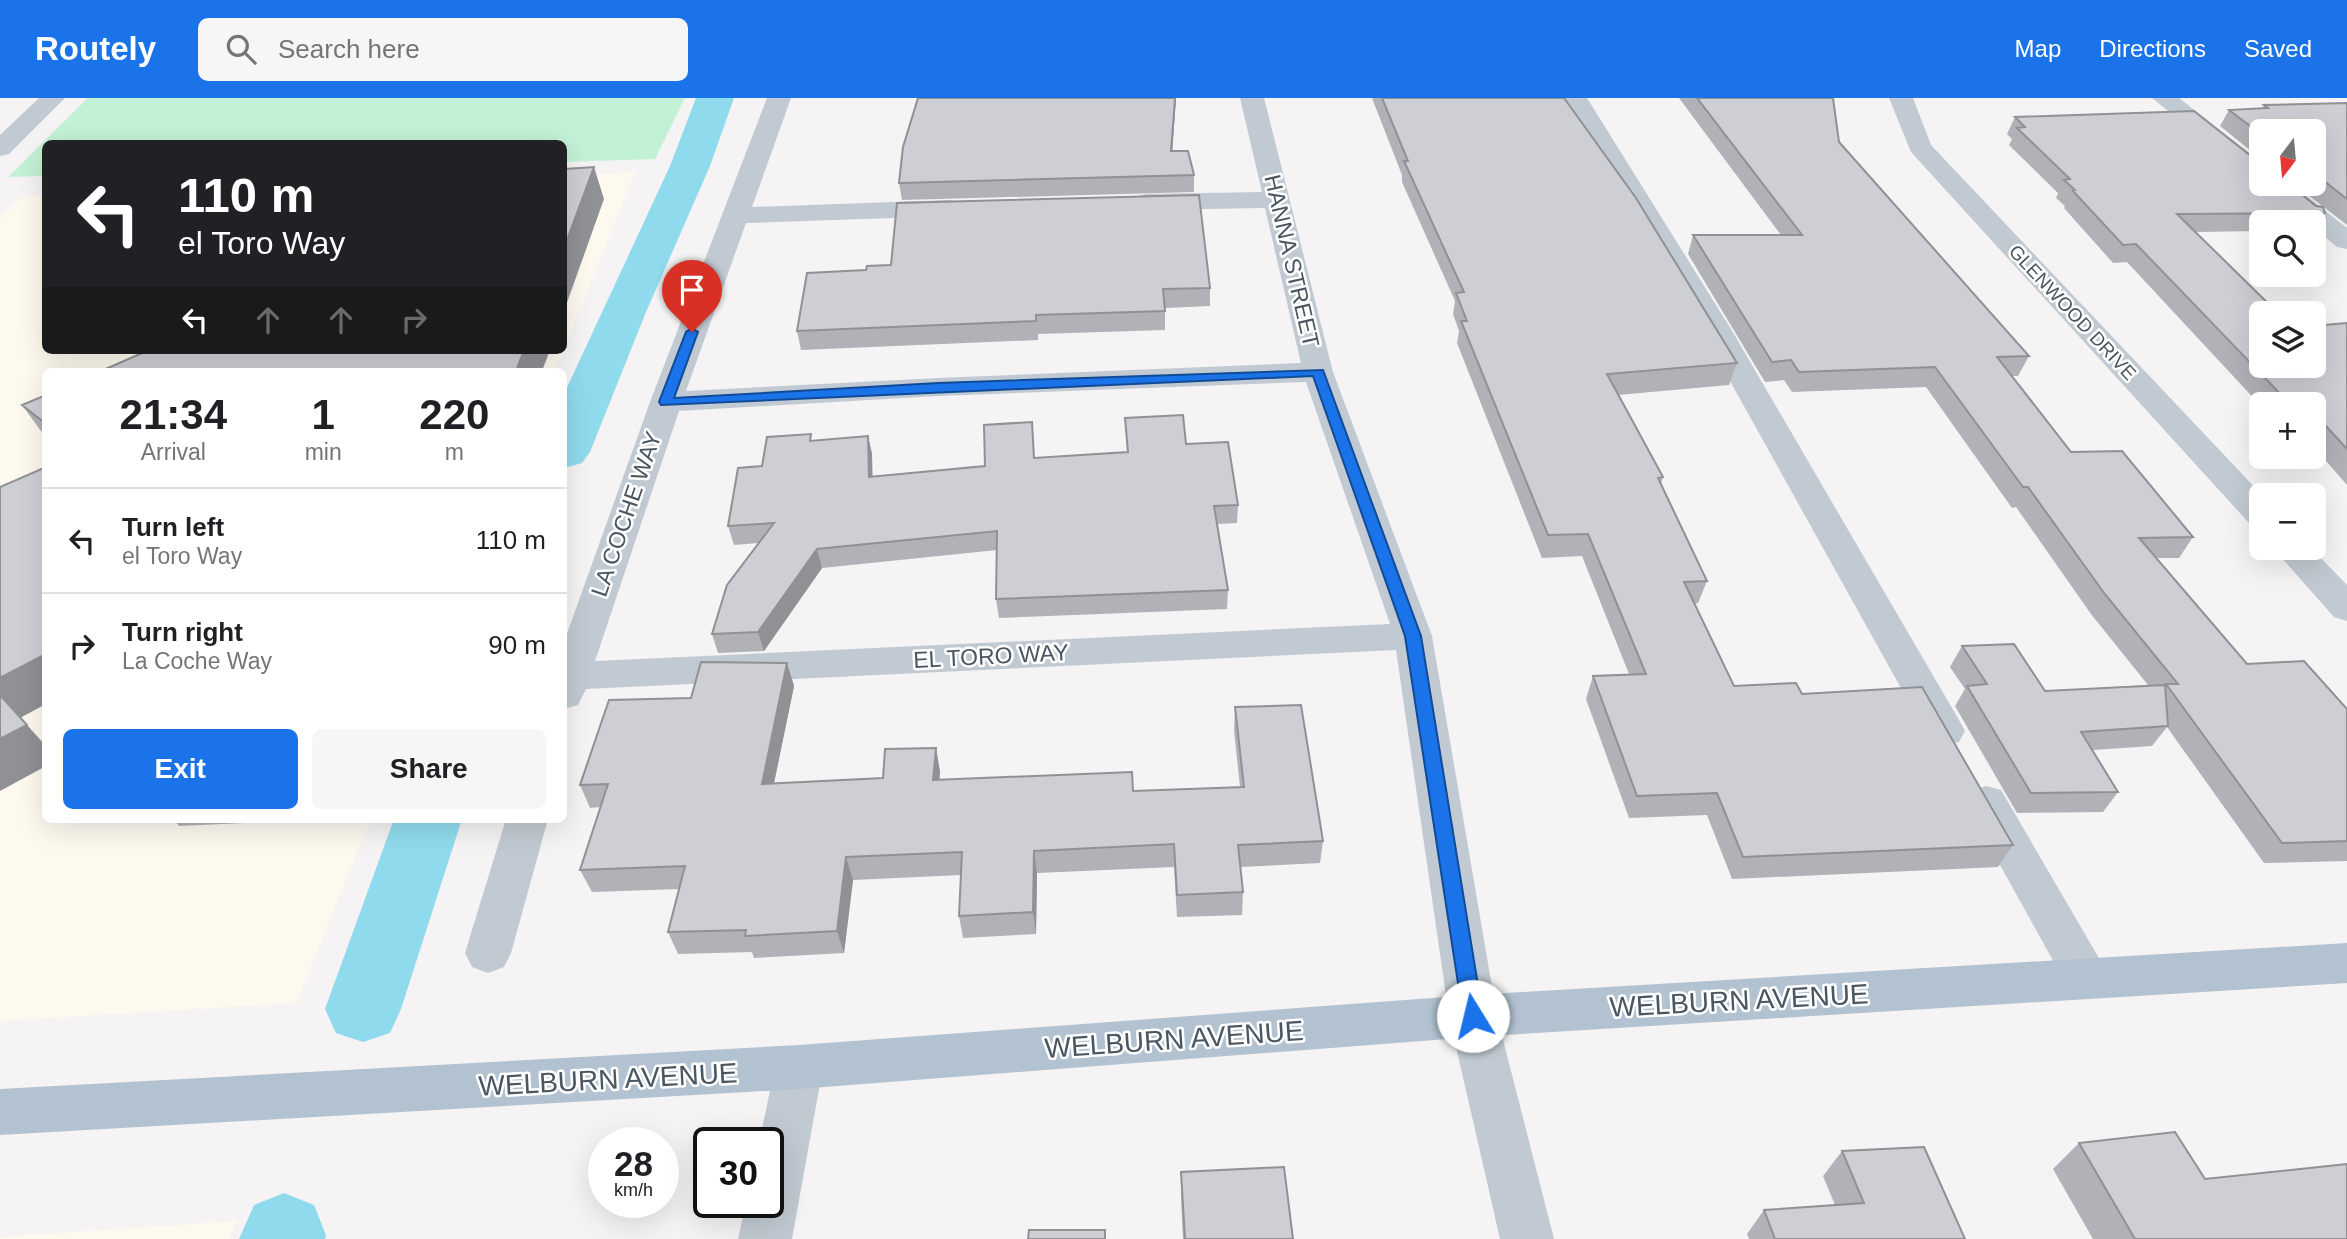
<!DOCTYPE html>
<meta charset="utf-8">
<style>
:root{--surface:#fff;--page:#f6f6f6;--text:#202124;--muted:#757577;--line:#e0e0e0;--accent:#1a73e8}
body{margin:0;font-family:Arial,sans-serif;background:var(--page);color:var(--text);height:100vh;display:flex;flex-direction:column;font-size:26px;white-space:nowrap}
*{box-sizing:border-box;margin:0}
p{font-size:23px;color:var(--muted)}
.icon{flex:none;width:38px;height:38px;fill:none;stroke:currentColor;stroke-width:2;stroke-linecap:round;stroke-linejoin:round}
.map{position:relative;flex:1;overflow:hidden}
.drawer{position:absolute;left:42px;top:270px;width:525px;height:455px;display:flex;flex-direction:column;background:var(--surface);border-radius:10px;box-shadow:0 7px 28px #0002}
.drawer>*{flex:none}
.top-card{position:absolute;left:42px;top:42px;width:525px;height:214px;border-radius:10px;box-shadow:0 7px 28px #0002;background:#202124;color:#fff;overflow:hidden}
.needle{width:46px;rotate:196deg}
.fabs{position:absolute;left:2249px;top:21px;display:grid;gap:14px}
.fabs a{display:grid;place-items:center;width:77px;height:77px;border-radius:10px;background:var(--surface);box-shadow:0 7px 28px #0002;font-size:35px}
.speed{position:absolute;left:588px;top:1029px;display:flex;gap:14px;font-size:35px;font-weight:700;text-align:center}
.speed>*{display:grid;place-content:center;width:91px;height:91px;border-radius:50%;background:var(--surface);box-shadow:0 7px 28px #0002;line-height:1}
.speed small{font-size:18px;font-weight:400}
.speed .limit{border:4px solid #111;border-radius:10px;background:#fff;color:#111}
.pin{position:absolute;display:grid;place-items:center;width:60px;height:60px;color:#fff;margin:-72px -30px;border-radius:50% 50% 50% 0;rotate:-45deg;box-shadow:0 0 7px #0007}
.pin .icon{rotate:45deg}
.me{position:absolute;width:77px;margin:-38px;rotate:351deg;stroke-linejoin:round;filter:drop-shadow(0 0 5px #0008)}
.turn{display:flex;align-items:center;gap:24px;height:147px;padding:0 21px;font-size:32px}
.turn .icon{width:91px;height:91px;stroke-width:2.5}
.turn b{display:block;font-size:49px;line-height:60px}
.lanes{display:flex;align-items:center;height:66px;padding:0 21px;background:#0003;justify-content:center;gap:35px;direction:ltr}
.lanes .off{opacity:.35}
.eta{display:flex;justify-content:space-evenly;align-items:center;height:119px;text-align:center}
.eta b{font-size:42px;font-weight:600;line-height:49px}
.cta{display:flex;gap:14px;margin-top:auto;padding:14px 21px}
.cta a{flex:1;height:80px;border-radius:10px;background:var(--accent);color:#fff;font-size:28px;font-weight:600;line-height:80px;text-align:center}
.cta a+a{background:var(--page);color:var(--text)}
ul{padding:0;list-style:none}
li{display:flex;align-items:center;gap:21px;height:105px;padding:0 21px;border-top:2px solid var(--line)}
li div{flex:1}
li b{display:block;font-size:26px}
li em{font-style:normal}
header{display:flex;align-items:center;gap:42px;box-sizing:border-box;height:98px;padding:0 35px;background:var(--accent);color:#fff}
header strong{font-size:33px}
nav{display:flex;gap:38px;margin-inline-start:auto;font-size:24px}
.search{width:490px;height:63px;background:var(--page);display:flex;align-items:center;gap:18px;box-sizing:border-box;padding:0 24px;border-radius:10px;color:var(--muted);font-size:26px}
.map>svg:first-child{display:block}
.commercial{fill:#fdf9ef}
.green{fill:#c3f1d5}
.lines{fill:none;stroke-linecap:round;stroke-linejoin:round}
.canal{fill:#90daee;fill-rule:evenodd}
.minor{fill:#c1cad2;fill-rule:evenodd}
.major{fill:#b3c2d1;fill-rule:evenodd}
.wall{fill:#b0b2b7}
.shaded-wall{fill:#909195}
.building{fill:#cdcfd5;stroke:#909195;stroke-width:2}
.route{fill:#1a73e8;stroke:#114b97;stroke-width:2}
.labels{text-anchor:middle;stroke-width:5;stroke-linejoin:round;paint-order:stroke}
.far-street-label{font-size:19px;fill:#4a5661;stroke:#fff}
.street-label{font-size:23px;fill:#4a5661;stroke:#fff}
.near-street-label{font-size:28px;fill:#4a5661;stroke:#fff}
</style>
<header>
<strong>Routely</strong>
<div class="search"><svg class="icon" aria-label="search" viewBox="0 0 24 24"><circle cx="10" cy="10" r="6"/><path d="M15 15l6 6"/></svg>Search here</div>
<nav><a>Map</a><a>Directions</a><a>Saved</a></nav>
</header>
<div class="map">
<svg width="2347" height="1141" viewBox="0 0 2347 1141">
<rect width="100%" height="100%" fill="#f5f3f3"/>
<path class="commercial" d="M 635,74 L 564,250 L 564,78 Z
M 45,98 L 46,252 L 563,252 L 554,273 L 46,273 L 46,721 L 371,721 L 296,905 L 0,923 L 0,120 L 23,99 Z
M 237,1123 L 229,1141 L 0,1141 L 0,1139 Z"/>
<path class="green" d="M 88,0 L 685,0 L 655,61 L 564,64 L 564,46 L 46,46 L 45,78 L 8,79 Z"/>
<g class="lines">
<path class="canal" d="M 696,0 L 734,0 L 710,68 L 646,214 L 590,354 L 582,365 L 564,370 L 564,296 L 670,68 Z
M 394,721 L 462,721 L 401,911 L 390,935 L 363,944 L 336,935 L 325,911 Z
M 284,1095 L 314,1107 L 326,1137 L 325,1141 L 239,1141 L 254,1107 Z"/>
<path class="minor" d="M 39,0 L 65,0 L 9,56 L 0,58 L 0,37 Z
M 767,0 L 791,0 L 752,109 L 950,102 L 959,104 L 963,110 L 959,116 L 950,118 L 746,125 L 686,293 L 938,280 L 1301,265 L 1265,110 L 1146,112 L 1137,110 L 1133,104 L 1137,98 L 1146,96 L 1262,94 L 1240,0 L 1264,0 L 1333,274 L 1432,538 L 1497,918 L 1554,1141 L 1500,1141 L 1449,918 L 1396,552 L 586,591 L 578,607 L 564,611 L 564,544 L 650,304 ZM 1306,284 L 1390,526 L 595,563 L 679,313 L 938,298 Z
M 1563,0 L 1587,0 L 1731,231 L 1959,622 L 1965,633 L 1959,644 L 1945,648 L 1931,644 L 1701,231 Z
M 1889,0 L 1913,0 L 1931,47 L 2262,397 L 2261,428 L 2249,425 L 1911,54 Z
M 2152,0 L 2179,0 L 2261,64 L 2261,84 L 2252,81 Z
M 2270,86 L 2291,86 L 2347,130 L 2347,151 L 2337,149 L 2314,130 L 2314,124 L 2307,124 L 2271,95 L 2267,90 Z
M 2273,450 L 2311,450 L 2347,487 L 2347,523 L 2334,519 Z
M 1986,688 L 2001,692 L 2103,867 L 2110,881 L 2103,895 L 2087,901 L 2071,895 L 1965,704 L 1971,692 Z
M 506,721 L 548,721 L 511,855 L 504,869 L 488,875 L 472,869 L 465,855 Z
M 799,947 L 816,953 L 823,969 L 792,1141 L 738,1141 L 746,1104 L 768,1104 L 768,1045 L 759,1045 L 775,969 L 782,953 Z"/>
<path class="major" d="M 2347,845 L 2347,885 L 1473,939 L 799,991 L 0,1037 L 0,991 L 799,947 L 1473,897 Z"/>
</g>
<path class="wall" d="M 1176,0 L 1172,53 L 1194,77 L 1194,94 L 902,102 L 899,85 Z
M 1372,0 L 1564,0 L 1737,265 L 1729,287 L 1618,297 L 1663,379 L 1661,386 L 1707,483 L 1698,505 L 1694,506 L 1734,588 L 1802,596 L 2013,747 L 1998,769 L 1732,781 L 1707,717 L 1629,720 L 1586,601 L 1593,578 L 1629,576 L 1582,458 L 1542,460 L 1457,245 L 1459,233 L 1453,216 L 1455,203 L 1402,84 L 1402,77 Z
M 1679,0 L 1833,0 L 1839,44 L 2029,258 L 2018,278 L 2012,278 L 2071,354 L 2193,439 L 2179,460 L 2156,460 L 2247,566 L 2347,611 L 2347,763 L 2264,765 L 2167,629 L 2152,648 L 2093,652 L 2118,694 L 2103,714 L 2017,715 L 1955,608 L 1965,591 L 1950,569 L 1962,548 L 2045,593 L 2148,587 L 2091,516 L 2016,409 L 2012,410 L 1926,289 L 1792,294 L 1784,282 L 1765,284 L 1688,156 L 1693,137 L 1781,137 Z
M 2347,5 L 2347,127 L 2294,86 L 2314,86 L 2314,33 L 2261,33 L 2261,61 L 2220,28 L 2229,12 L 2262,11 L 2264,7 Z
M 2015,19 L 2316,108 L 2325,115 L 2314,133 L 2314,124 L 2261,124 L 2261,133 L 2195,134 L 2261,268 L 2347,225 L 2347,387 L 2314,349 L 2314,306 L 2261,306 L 2261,308 L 2127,164 L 2113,165 L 2064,110 L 2065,108 L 2056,100 L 2058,95 L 2009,47 L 2012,41 L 2007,36 Z
M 807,175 L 1210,190 L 1210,208 L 1165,210 L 1165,232 L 1038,236 L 1038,242 L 801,252 L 797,233 Z
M 46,297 L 46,340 L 22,307 Z
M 1125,320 L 1186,346 L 1238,407 L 1237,425 L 1217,426 L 1228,492 L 1227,511 L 999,520 L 996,501 L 997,452 L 822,470 L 764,553 L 718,555 L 712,536 L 758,445 L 734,447 L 728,428 L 762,368 L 812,343 L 868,338 L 872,356 L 872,378 L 985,368 L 1034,360 L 1127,354 Z
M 787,565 L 794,588 L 774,685 L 883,680 L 940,673 L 939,682 L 1133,693 L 1240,689 L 1234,632 L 1235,609 L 1323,743 L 1320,765 L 1240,769 L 1243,794 L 1242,817 L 1177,819 L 1174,769 L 1037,775 L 1036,836 L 963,840 L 959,818 L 961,777 L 853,782 L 844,855 L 754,860 L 752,854 L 678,856 L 668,834 L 679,791 L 592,794 L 580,772 L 601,709 L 590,710 L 580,687 Z
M 173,721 L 329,721 L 179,728 Z
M 2079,1045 L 2205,1081 L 2347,1141 L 2093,1141 L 2053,1071 Z
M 1842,1053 L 1965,1141 L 1749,1141 L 1747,1136 L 1764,1112 L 1835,1107 L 1823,1078 Z
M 1181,1074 L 1293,1141 L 1183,1141 L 1181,1099 Z"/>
<path class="shaded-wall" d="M 1175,0 L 1176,0 L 1171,71 L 1171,53 Z
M 594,69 L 604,101 L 564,213 L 564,150 Z
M 524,252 L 550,252 L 542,273 L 516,273 Z
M 868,338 L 872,356 L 873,397 L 869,379 Z
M 817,451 L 822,470 L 764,553 L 758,534 Z
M 46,556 L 46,606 L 20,620 L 0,597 L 0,580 Z
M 787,565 L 794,588 L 769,709 L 762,686 Z
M 27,627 L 46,648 L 46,668 L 0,693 L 0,641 Z
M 936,650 L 940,673 L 938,705 L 933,682 Z
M 1034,753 L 1037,775 L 1036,836 L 1033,814 Z
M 846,759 L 853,782 L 844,855 L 837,833 Z"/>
<path class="building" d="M 918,0 L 1175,0 L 1171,53 L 1188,53 L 1194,77 L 899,85 L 903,49 Z
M 1382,0 L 1564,0 L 1636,100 L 1737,265 L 1607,276 L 1663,379 L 1658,380 L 1707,483 L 1684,484 L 1734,588 L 1796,585 L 1802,596 L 1922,589 L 2013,747 L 1743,759 L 1717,695 L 1637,698 L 1593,578 L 1646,576 L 1588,436 L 1548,437 L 1461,223 L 1467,223 L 1456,195 L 1464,194 L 1404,63 L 1408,63 Z
M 1697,0 L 1833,0 L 1839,44 L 2029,258 L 1997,259 L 2071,354 L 2122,353 L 2193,439 L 2139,440 L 2247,566 L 2304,563 L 2347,611 L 2347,743 L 2282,745 L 2166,586 L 2178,586 L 2104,495 L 2028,389 L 2023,389 L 1935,269 L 1799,274 L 1791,262 L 1772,264 L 1693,137 L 1802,137 Z
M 2347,5 L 2347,101 L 2314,75 L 2314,33 L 2261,33 L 2261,36 L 2229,12 L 2268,10 L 2264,7 Z
M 2194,13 L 2261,66 L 2261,86 L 2289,86 L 2316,108 L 2323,109 L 2325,115 L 2177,116 L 2278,215 L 2261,215 L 2261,268 L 2314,268 L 2314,228 L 2347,225 L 2347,351 L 2314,315 L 2314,306 L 2290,306 L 2136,146 L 2123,147 L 2073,93 L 2075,92 L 2064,82 L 2070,81 L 2017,30 L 2025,29 L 2015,19 Z
M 594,69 L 564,150 L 564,71 Z
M 1199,97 L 1210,190 L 1163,191 L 1165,213 L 1036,217 L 1036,223 L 797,233 L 807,175 L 866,172 L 867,168 L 891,167 L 897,105 Z
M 149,252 L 524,252 L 516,273 L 101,273 Z
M 46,297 L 46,326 L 22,307 Z
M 1183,317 L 1186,346 L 1228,344 L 1238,407 L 1214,408 L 1228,492 L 996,501 L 997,433 L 817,451 L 758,534 L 712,536 L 727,487 L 774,425 L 728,428 L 738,370 L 762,368 L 767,339 L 811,336 L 810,343 L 868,338 L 869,379 L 985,368 L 984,327 L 1032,324 L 1034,360 L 1128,354 L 1125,320 Z
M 46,369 L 46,556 L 0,580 L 0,389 Z
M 2014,546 L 2045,593 L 2165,587 L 2168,628 L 2081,634 L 2118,694 L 2031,695 L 1967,588 L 1987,586 L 1962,548 Z
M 701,564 L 787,565 L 762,686 L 883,680 L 885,651 L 936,650 L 933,682 L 1132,674 L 1133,693 L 1244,689 L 1235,609 L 1301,607 L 1323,743 L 1238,747 L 1243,794 L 1177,797 L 1174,746 L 1034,753 L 1033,814 L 959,818 L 962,754 L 846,759 L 837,833 L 745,838 L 746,832 L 668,834 L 685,768 L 580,772 L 608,686 L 580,687 L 609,602 L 691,600 Z
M 0,597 L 27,627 L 0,641 Z
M 2175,1034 L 2205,1081 L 2347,1066 L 2347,1141 L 2135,1141 L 2079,1045 Z
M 1924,1049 L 1965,1141 L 1775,1141 L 1764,1112 L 1864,1105 L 1842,1053 Z
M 1284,1069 L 1293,1141 L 1185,1141 L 1181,1074 Z
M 1029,1132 L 1105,1132 L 1105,1141 L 1028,1141 Z"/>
<path class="route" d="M 692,230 L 698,234 L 674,300 L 938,285 L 1323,272 L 1421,538 L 1483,918 L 1480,924 L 1473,927 L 1466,924 L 1463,918 L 1405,538 L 1313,278 L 661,307 L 659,304 L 686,234 Z"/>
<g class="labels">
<g class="far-street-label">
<text transform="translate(2073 214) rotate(47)" y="7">GLENWOOD DRIVE</text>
</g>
<g class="street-label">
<text transform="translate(1292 163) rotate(77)" y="8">HANNA STREET</text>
<text transform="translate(626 416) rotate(-71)" y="8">LA COCHE WAY</text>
<text transform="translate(991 558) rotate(-3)" y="8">EL TORO WAY</text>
</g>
<g class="near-street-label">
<text transform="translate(1739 902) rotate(-3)" y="10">WELBURN AVENUE</text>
<text transform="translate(1174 941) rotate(-4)" y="10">WELBURN AVENUE</text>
<text transform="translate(608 981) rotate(-3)" y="10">WELBURN AVENUE</text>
</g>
</g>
</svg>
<div class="fabs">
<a><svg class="needle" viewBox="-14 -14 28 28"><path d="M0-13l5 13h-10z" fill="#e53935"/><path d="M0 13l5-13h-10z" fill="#757577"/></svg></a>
<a><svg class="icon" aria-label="search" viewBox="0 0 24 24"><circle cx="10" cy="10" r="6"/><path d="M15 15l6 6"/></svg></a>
<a><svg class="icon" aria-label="layers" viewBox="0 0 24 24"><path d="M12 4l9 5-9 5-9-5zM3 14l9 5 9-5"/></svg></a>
<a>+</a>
<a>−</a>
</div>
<div class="speed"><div>28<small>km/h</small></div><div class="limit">30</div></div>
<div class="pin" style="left:692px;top:234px;background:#d93025"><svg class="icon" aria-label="arrive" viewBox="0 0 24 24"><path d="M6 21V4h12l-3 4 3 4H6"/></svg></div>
<svg class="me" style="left:1473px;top:918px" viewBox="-20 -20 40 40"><circle r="19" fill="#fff"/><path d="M0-13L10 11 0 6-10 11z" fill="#1a73e8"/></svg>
<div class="top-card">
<div class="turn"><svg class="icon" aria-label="left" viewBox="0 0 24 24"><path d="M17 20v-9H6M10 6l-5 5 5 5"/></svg><div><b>110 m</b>el Toro Way</div></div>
<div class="lanes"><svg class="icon" aria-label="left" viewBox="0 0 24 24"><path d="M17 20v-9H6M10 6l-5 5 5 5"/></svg><svg class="icon off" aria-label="ahead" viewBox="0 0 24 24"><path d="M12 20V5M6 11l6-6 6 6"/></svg><svg class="icon off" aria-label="ahead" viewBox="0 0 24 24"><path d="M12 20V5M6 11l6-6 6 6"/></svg><svg class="icon off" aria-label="right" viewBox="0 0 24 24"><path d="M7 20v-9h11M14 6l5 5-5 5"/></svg></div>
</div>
<section class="drawer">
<div class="eta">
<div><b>21:34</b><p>Arrival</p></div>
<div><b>1</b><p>min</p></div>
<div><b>220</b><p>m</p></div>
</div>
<ul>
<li><svg class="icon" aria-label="left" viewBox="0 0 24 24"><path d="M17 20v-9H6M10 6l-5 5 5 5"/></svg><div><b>Turn left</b><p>el Toro Way</p></div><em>110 m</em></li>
<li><svg class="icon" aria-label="right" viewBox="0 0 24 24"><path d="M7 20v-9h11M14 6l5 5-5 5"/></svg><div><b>Turn right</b><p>La Coche Way</p></div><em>90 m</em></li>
</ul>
<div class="cta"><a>Exit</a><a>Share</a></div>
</section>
</div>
